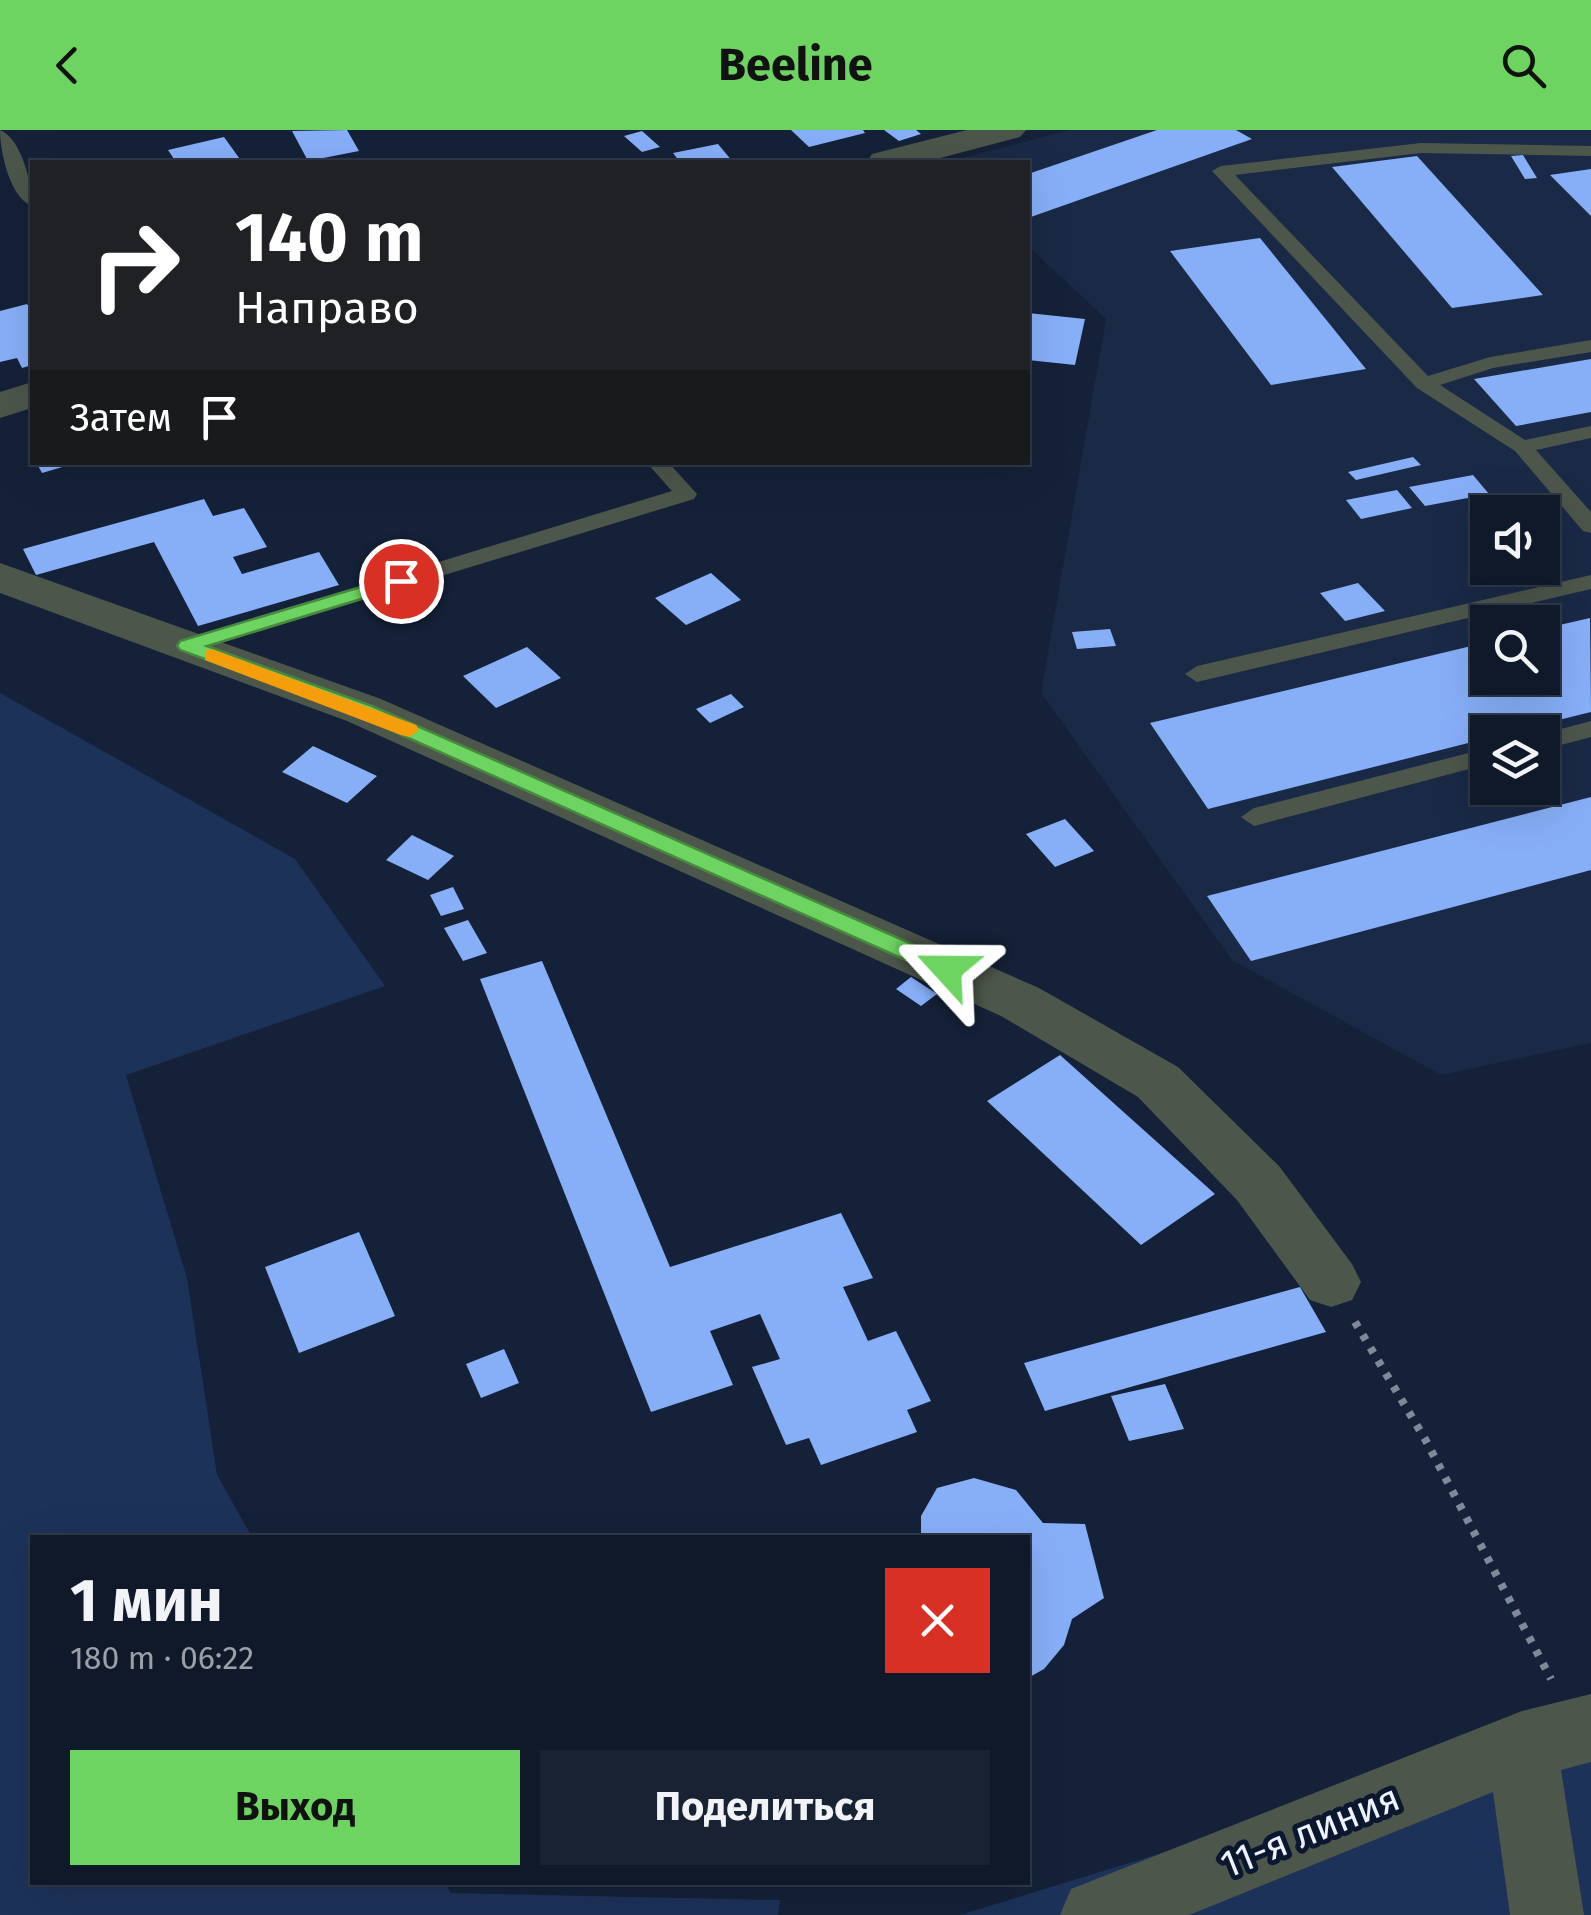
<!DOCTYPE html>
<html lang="ru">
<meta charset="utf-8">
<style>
:root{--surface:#0f192a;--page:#182232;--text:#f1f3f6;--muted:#9ba0a8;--line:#2f3847;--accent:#6dd361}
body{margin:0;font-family:"Fira Sans",sans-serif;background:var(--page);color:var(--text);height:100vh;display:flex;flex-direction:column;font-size:38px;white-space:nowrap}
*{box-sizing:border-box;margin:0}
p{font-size:32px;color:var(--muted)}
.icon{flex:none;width:55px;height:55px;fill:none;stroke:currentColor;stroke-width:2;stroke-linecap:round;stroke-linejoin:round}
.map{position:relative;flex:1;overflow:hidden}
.panel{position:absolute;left:30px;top:1405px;width:1000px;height:350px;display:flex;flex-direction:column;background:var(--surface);border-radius:0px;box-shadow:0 10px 40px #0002,0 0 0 2px var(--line)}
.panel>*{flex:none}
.hud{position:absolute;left:30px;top:30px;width:1000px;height:305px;border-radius:0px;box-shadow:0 10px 40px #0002,0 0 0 2px var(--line);background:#202124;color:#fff;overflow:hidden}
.buttons{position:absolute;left:1470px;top:365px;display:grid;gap:20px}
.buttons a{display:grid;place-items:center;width:90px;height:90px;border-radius:0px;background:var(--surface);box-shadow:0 10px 40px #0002,0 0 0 2px var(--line);font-size:50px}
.pin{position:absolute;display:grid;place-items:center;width:85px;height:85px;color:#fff;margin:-42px;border:5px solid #fff;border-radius:50%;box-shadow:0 2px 10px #0007}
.me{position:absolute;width:110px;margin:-55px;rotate:294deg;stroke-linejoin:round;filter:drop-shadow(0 0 8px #0008)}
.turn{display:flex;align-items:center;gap:35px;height:210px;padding:0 40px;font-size:45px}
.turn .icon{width:130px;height:130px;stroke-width:2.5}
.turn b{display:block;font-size:70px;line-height:85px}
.then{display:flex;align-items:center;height:95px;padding:0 40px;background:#0003;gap:20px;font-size:38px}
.round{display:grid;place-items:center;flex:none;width:105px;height:105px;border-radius:0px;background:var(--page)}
.head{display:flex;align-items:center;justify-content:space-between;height:170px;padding:0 40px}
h1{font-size:60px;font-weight:700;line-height:75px}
.button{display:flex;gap:20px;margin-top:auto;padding:20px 40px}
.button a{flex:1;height:115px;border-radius:0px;background:var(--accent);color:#111;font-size:40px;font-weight:700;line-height:115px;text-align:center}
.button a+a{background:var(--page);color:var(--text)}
header{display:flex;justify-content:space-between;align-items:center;height:130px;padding:0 40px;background:var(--accent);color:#111;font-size:45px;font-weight:700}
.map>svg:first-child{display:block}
.built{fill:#1a2946;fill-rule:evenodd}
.green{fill:#1d3259}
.building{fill:#87aff8}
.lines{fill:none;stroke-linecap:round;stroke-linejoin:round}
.path{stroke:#80899a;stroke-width:8;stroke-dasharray:6 9;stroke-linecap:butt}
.service{fill:#4d564b;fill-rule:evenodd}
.minor{fill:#4d564b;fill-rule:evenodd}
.route{fill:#6dd361;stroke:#47893f;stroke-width:2.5}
.slow{fill:#f59e0b}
.labels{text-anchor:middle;stroke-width:10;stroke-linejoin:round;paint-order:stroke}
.near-street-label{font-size:38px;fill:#edf2fc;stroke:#0b172e}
</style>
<header><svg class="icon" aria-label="back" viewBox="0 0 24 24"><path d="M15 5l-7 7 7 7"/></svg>Beeline<svg class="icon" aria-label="search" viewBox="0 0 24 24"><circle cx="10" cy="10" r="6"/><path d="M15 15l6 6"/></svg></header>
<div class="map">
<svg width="1591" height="1785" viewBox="0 0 1591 1785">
<rect width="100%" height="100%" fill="#142138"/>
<path class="built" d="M 1070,0 L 1591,0 L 1591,913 L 1441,945 L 1232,830 L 1041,563 L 1106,189 L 1028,116 L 1028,32 L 946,32 ZM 1488,382 L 1542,382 L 1542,438 L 1488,438 ZM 1488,492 L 1542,492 L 1542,548 L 1488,548 ZM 1488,602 L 1542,602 L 1542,658 L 1488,658 Z"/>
<path class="green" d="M 0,563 L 295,729 L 385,856 L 126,945 L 187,1148 L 217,1345 L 252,1407 L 32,1408 L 32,1752 L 444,1752 L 451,1763 L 780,1770 L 778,1785 L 0,1785 Z
M 1591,1591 L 1591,1785 L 960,1785 Z"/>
<path class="building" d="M 347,0 L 359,21 L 308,31 L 292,1 Z
M 791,0 L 863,0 L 865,3 L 809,17 Z
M 884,0 L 916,0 L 921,4 L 899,11 Z
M 1157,0 L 1236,0 L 1252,9 L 1028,88 L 1028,44 Z
M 642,1 L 660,17 L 642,22 L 624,6 Z
M 224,7 L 242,32 L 176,32 L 168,20 Z
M 718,14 L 733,32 L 680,32 L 673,23 Z
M 1523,25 L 1537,48 L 1525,49 L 1511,26 Z
M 1417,26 L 1543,165 L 1452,178 L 1332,37 Z
M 1591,39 L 1591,86 L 1550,45 Z
M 1260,108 L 1366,239 L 1271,255 L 1170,121 Z
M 27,174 L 32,183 L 32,235 L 22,238 L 17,228 L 0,232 L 0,181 Z
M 1028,183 L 1085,189 L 1075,235 L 1028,230 Z
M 1591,229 L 1591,282 L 1516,296 L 1474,249 Z
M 1413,327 L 1421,335 L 1356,350 L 1348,342 Z
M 36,332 L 76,332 L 76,333 L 42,343 Z
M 1473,345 L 1489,364 L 1425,376 L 1409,357 Z
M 1397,360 L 1412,378 L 1361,389 L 1346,370 Z
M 204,369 L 213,386 L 244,378 L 267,417 L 233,427 L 242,444 L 319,422 L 339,455 L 198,496 L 154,412 L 36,445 L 23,419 Z
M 711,443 L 741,470 L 686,495 L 655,468 Z
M 1358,453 L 1385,481 L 1345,491 L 1320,463 Z
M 1590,488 L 1591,582 L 1510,602 L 1488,602 L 1488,608 L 1208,679 L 1150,593 L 1488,512 L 1488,548 L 1542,548 L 1542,499 Z
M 1110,499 L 1116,516 L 1077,519 L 1072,502 Z
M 527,517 L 561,548 L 496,578 L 463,546 Z
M 731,564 L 744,577 L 710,593 L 696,579 Z
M 313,616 L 377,646 L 347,673 L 282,642 Z
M 1591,667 L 1591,740 L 1251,831 L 1207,766 Z
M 1065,689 L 1094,721 L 1055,737 L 1026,704 Z
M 412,705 L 454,726 L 428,750 L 386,730 Z
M 453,757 L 464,779 L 441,786 L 430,765 Z
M 468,790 L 487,823 L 463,831 L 444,798 Z
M 542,831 L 670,1137 L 841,1083 L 873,1148 L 843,1157 L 868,1211 L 896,1201 L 931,1271 L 907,1280 L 917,1302 L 821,1335 L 809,1308 L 786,1315 L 752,1237 L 780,1229 L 760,1184 L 710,1201 L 733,1255 L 651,1282 L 480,849 Z
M 911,847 L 937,864 L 921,876 L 896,859 Z
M 1060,925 L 1215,1064 L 1141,1115 L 987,971 Z
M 359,1102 L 395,1186 L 299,1223 L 265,1137 Z
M 1300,1157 L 1326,1202 L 1045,1281 L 1024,1233 Z
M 504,1219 L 519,1253 L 481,1268 L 466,1234 Z
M 1165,1254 L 1184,1299 L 1129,1311 L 1111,1266 Z
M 974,1348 L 1016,1360 L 1043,1393 L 1085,1394 L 1104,1468 L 1072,1489 L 1064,1515 L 1044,1539 L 1028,1548 L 1028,1408 L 921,1408 L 921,1386 L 937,1358 Z"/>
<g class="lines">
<path class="path" d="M 1355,1192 L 1425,1309 L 1551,1549"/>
<path class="service" d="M 0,0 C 22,9 32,54 32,76 C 10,68 0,22 0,0 Z
M 1421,13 L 1591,16 L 1591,26 L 1421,23 L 1235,45 L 1428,246 L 1490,227 L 1591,210 L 1591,222 L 1493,238 L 1440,255 L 1525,310 L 1591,296 L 1591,308 L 1536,320 L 1591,382 L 1591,403 L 1583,401 L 1515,321 L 1417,258 L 1212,41 L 1221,36 Z
M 646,332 L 668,332 L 697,364 L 694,369 L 195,521 L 187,523 L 175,516 L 179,511 L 672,361 Z
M 1591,445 L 1591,459 L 1197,552 L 1185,544 L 1197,536 Z
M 1591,591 L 1591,607 L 1542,620 L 1542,604 Z
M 1488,618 L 1488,634 L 1254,696 L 1241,687 L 1254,678 Z"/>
<path class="minor" d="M 967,0 L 1026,0 L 1020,7 L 925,32 L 867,32 L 872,24 Z
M 32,252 L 32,278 L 0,288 L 0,262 Z
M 0,433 L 381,569 L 1039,858 L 1178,937 L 1279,1036 L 1352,1134 L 1361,1152 L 1352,1170 L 1331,1177 L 1310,1170 L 1237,1070 L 1138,967 L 1001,886 L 347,591 L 0,463 Z
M 1591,1564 L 1591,1632 L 1561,1640 L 1584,1785 L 1510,1785 L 1493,1662 L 1189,1785 L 1060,1785 L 1071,1759 L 1522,1581 Z"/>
</g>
<path class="route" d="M 401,445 L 407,447 L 407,455 L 207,516 L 372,576 L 955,833 L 958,839 L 955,845 L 939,845 L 357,585 L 180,520 L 177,516 L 180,511 Z"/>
<path class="slow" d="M 212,519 L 416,595 L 419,600 L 409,607 L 401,605 L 205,530 L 205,521 Z"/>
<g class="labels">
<g class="near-street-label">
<text transform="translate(1310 1701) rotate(-22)" y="13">11-я линия</text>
</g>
</g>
</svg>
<div class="buttons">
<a><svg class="icon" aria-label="sound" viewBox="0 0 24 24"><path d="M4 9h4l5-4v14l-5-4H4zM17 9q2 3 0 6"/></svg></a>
<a><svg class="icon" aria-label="search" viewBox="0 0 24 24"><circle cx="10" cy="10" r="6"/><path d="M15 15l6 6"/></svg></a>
<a><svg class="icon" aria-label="layers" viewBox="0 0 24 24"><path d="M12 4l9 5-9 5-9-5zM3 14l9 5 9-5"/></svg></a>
</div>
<div class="pin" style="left:401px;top:451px;background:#d93025"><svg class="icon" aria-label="arrive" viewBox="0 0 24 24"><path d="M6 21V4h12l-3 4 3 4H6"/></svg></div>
<svg class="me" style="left:947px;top:839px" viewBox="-20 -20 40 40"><path d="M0-17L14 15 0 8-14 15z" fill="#6dd361" stroke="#fff" stroke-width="4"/></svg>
<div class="hud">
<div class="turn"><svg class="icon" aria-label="right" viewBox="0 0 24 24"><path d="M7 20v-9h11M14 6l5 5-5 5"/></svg><div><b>140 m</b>Направо</div></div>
<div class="then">Затем<svg class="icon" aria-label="arrive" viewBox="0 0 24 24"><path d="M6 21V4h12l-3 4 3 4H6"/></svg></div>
</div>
<section class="panel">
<div class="head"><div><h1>1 мин</h1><p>180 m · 06:22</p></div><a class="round" style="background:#d93025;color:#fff"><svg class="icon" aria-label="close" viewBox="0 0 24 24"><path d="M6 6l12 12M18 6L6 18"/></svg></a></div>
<div class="button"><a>Выход</a><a>Поделиться</a></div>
</section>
</div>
